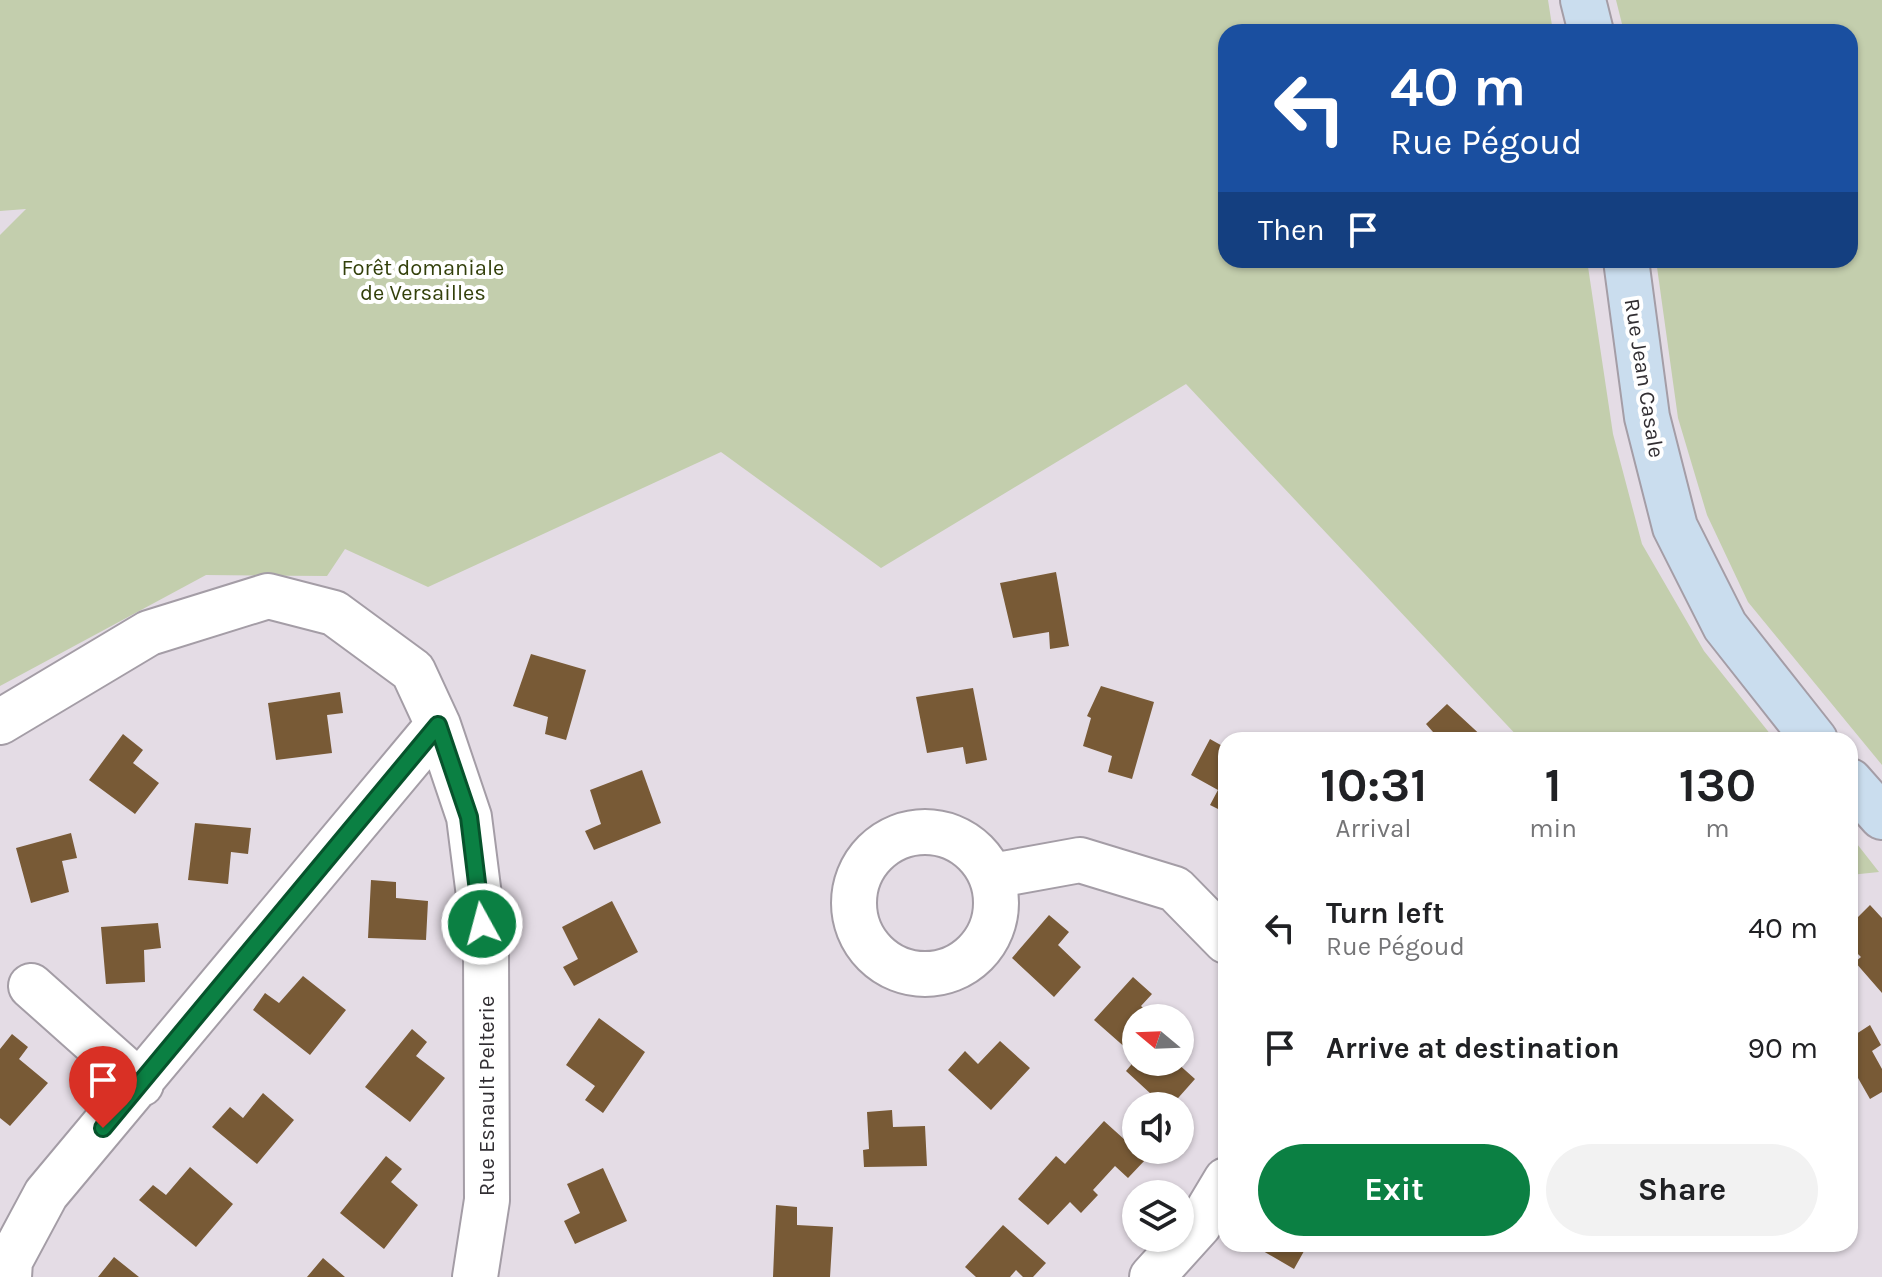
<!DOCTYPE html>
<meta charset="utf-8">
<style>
:root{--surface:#fff;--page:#f2f2f2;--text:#202124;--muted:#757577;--accent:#0b8043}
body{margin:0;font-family:Karla,sans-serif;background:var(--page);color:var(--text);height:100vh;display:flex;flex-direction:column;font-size:30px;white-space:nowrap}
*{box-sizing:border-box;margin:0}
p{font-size:26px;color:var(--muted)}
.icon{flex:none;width:44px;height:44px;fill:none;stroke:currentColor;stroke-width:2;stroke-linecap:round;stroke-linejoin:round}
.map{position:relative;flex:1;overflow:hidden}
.sheet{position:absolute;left:1218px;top:732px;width:640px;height:520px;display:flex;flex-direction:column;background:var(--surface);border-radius:24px;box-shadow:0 2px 6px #0004}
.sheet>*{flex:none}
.banner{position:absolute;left:1218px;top:24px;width:640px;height:244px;border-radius:24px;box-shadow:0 2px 6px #0004;background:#1a4fa0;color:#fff;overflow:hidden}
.needle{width:52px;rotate:289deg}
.buttons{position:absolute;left:1122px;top:1004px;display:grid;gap:16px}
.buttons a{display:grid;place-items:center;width:72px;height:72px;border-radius:50%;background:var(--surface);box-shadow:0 2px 6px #0004;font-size:40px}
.pin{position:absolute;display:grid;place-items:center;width:68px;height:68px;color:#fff;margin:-82px -34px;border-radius:50% 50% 50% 0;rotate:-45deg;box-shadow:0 0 8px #0007}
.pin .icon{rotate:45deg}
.me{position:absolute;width:88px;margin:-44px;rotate:353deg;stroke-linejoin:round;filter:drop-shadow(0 0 6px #0008)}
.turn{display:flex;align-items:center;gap:28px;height:168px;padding:0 40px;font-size:36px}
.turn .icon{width:104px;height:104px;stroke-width:2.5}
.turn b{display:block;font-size:56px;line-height:68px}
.then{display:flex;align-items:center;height:76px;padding:0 40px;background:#0003;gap:16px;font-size:30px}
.eta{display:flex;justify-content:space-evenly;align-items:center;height:136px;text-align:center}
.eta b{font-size:48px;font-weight:700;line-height:56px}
.button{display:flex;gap:16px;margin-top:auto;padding:16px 40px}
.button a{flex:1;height:92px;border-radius:48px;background:var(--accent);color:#fff;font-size:32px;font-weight:700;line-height:92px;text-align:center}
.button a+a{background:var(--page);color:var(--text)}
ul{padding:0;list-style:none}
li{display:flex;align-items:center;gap:24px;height:120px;padding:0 40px}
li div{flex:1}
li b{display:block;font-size:30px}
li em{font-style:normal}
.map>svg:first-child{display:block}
.green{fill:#c3cead}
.building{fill:#785a36}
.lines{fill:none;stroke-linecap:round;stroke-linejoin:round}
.street-casing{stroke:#a49da6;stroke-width:48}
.secondary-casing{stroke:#a49da6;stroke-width:48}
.street{stroke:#fff;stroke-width:44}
.secondary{stroke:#caddee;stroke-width:44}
.route-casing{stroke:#07532c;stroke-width:20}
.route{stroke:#0b8043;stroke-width:14}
.labels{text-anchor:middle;stroke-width:8;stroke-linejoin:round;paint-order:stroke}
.park-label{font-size:22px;fill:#33400b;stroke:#fff}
.street-label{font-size:22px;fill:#312e32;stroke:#fff}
</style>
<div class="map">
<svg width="1882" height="1277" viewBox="0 0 1882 1277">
<rect width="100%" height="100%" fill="#e4dce5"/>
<path class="green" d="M 0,0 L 1548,0 L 1553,32 L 1226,32 L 1226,260 L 1587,260 L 1613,434 L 1642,544 L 1704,651 L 1775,740 L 1521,740 L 1186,384 L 881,568 L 721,452 L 428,587 L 345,549 L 327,576 L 206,575 L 0,686 L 0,235 L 26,209 L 0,211 Z
M 1616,0 L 1882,0 L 1882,765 L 1748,602 L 1707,515 L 1678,418 L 1656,260 L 1850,260 L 1850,32 L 1624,32 Z
M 1850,835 L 1879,872 L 1850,875 Z"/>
<path class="building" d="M 1056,572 L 1069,646 L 1050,649 L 1049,632 L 1013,638 L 1000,583 Z
M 531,654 L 586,670 L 566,740 L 545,734 L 548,717 L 513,706 Z
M 1101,686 L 1154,702 L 1132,779 L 1108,772 L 1112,756 L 1083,746 L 1091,718 L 1087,716 Z
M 973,688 L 987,760 L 966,764 L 963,747 L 927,753 L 916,697 Z
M 340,692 L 343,713 L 327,715 L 332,753 L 276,760 L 268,703 Z
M 1447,704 L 1486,740 L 1440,740 L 1426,724 Z
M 123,734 L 143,750 L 133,763 L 159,783 L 135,814 L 89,780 Z
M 1210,739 L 1226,748 L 1226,813 L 1210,805 L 1218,790 L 1191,775 Z
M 642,770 L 661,823 L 594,850 L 585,831 L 601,824 L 590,790 Z
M 195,823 L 251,828 L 248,854 L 231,852 L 228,884 L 188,880 Z
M 71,833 L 77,858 L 62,861 L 69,892 L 31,903 L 16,848 Z
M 371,880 L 396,882 L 396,898 L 428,901 L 426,940 L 368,938 Z
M 612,901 L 638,952 L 574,986 L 563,967 L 578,959 L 562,927 Z
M 1870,905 L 1882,918 L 1882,993 L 1855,962 L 1861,957 L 1850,946 L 1850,914 L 1856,919 Z
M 1049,915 L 1069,932 L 1058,945 L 1081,967 L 1054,997 L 1012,958 Z
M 158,923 L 161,948 L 144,950 L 145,982 L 106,984 L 101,927 Z
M 303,976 L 346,1010 L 310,1055 L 253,1010 L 265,993 L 279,1003 Z
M 1133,977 L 1152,994 L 1141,1006 L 1154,1018 L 1136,1018 L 1136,1057 L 1094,1020 Z
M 599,1018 L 645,1052 L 603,1113 L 585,1100 L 595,1086 L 566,1065 Z
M 1870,1025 L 1881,1045 L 1872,1051 L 1882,1069 L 1882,1092 L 1870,1099 L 1850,1064 L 1857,1060 L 1850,1048 L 1850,1038 Z
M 412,1029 L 427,1042 L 416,1056 L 445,1078 L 410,1122 L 365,1087 Z
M 12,1034 L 28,1047 L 19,1059 L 48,1083 L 10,1126 L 0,1118 L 0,1049 Z
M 1000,1041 L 1030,1068 L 991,1110 L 948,1070 L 965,1051 L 978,1064 Z
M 1136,1059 L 1136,1062 L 1176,1062 L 1195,1079 L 1171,1106 L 1164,1106 L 1126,1071 Z
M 263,1093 L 294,1120 L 257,1164 L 212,1127 L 230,1107 L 243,1118 Z
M 892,1110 L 893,1127 L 925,1126 L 927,1166 L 864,1167 L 863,1150 L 869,1149 L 867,1112 Z
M 1104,1121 L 1146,1159 L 1128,1178 L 1115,1166 L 1093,1190 L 1098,1195 L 1081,1213 L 1070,1202 L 1048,1225 L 1018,1199 L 1056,1156 L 1065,1164 Z
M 386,1156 L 402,1169 L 391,1182 L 418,1205 L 384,1249 L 340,1213 Z
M 190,1167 L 233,1204 L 196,1247 L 139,1200 L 153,1185 L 166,1195 Z
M 603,1168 L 627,1221 L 575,1244 L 564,1221 L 580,1213 L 567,1184 Z
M 776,1205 L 797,1207 L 797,1225 L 833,1227 L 830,1277 L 773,1277 Z
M 1003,1225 L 1046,1263 L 1033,1277 L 1023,1277 L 1016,1270 L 1010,1277 L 976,1277 L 965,1267 Z
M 1251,1244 L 1308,1244 L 1294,1269 Z
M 114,1257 L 139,1277 L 98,1277 Z
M 323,1258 L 345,1277 L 307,1277 Z"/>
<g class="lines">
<g class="street-casing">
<path id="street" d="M 0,722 L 149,633 L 268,596 L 334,613 L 413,671 L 438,725 L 469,817 L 486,951 L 487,1200 L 475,1277
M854 903a71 71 0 1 1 142 0a71 71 0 1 1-142 0Z
M 992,876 L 1080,860 L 1175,889 L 1226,941
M 31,986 L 141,1084
M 9,1277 L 10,1261 L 46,1194 L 438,725
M 1152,1277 L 1199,1225 L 1226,1180"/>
</g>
<g class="secondary-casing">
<path id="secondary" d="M 1583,0 L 1591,32
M 1626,260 L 1647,417 L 1675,527 L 1725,626 L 1815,740
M 1850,781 L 1882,817"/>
</g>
<use href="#street" class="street"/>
<use href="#secondary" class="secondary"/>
</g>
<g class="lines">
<g class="route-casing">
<path id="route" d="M 103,1128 L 438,725 L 469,817 L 482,924"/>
</g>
<use href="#route" class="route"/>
</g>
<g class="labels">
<g class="park-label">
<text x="423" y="275">Forêt domaniale<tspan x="423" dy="25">de Versailles</tspan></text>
</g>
<g class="street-label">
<text transform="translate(1645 378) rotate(81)" y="8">Rue Jean Casale</text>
<text transform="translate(486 1096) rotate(-90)" y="8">Rue Esnault Pelterie</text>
</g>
</g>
</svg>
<div class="buttons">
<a><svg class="needle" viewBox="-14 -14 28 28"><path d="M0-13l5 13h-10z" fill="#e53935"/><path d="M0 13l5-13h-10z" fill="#757577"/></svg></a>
<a><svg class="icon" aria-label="sound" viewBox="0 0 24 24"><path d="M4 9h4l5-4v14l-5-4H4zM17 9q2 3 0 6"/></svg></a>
<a><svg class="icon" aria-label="layers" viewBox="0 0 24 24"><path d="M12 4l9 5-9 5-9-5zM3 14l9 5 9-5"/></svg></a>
</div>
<div class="pin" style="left:103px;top:1128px;background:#d93025"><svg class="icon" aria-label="arrive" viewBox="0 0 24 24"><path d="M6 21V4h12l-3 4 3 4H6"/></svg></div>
<svg class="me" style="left:482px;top:924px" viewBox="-20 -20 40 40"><circle r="17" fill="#0b8043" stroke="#fff" stroke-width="3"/><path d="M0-11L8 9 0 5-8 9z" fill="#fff"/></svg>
<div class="banner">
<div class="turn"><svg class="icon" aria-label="left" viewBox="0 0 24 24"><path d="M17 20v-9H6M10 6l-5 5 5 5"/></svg><div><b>40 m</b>Rue Pégoud</div></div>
<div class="then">Then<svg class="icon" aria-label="arrive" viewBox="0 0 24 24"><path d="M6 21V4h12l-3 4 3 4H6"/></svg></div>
</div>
<section class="sheet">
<div class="eta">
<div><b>10:31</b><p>Arrival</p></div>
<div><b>1</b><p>min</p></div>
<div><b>130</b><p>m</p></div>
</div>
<ul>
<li><svg class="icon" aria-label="left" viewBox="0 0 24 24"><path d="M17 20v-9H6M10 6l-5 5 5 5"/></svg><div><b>Turn left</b><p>Rue Pégoud</p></div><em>40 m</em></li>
<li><svg class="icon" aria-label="arrive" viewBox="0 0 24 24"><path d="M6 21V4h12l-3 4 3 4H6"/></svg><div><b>Arrive at destination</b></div><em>90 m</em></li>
</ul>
<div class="button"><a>Exit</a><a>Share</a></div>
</section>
</div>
